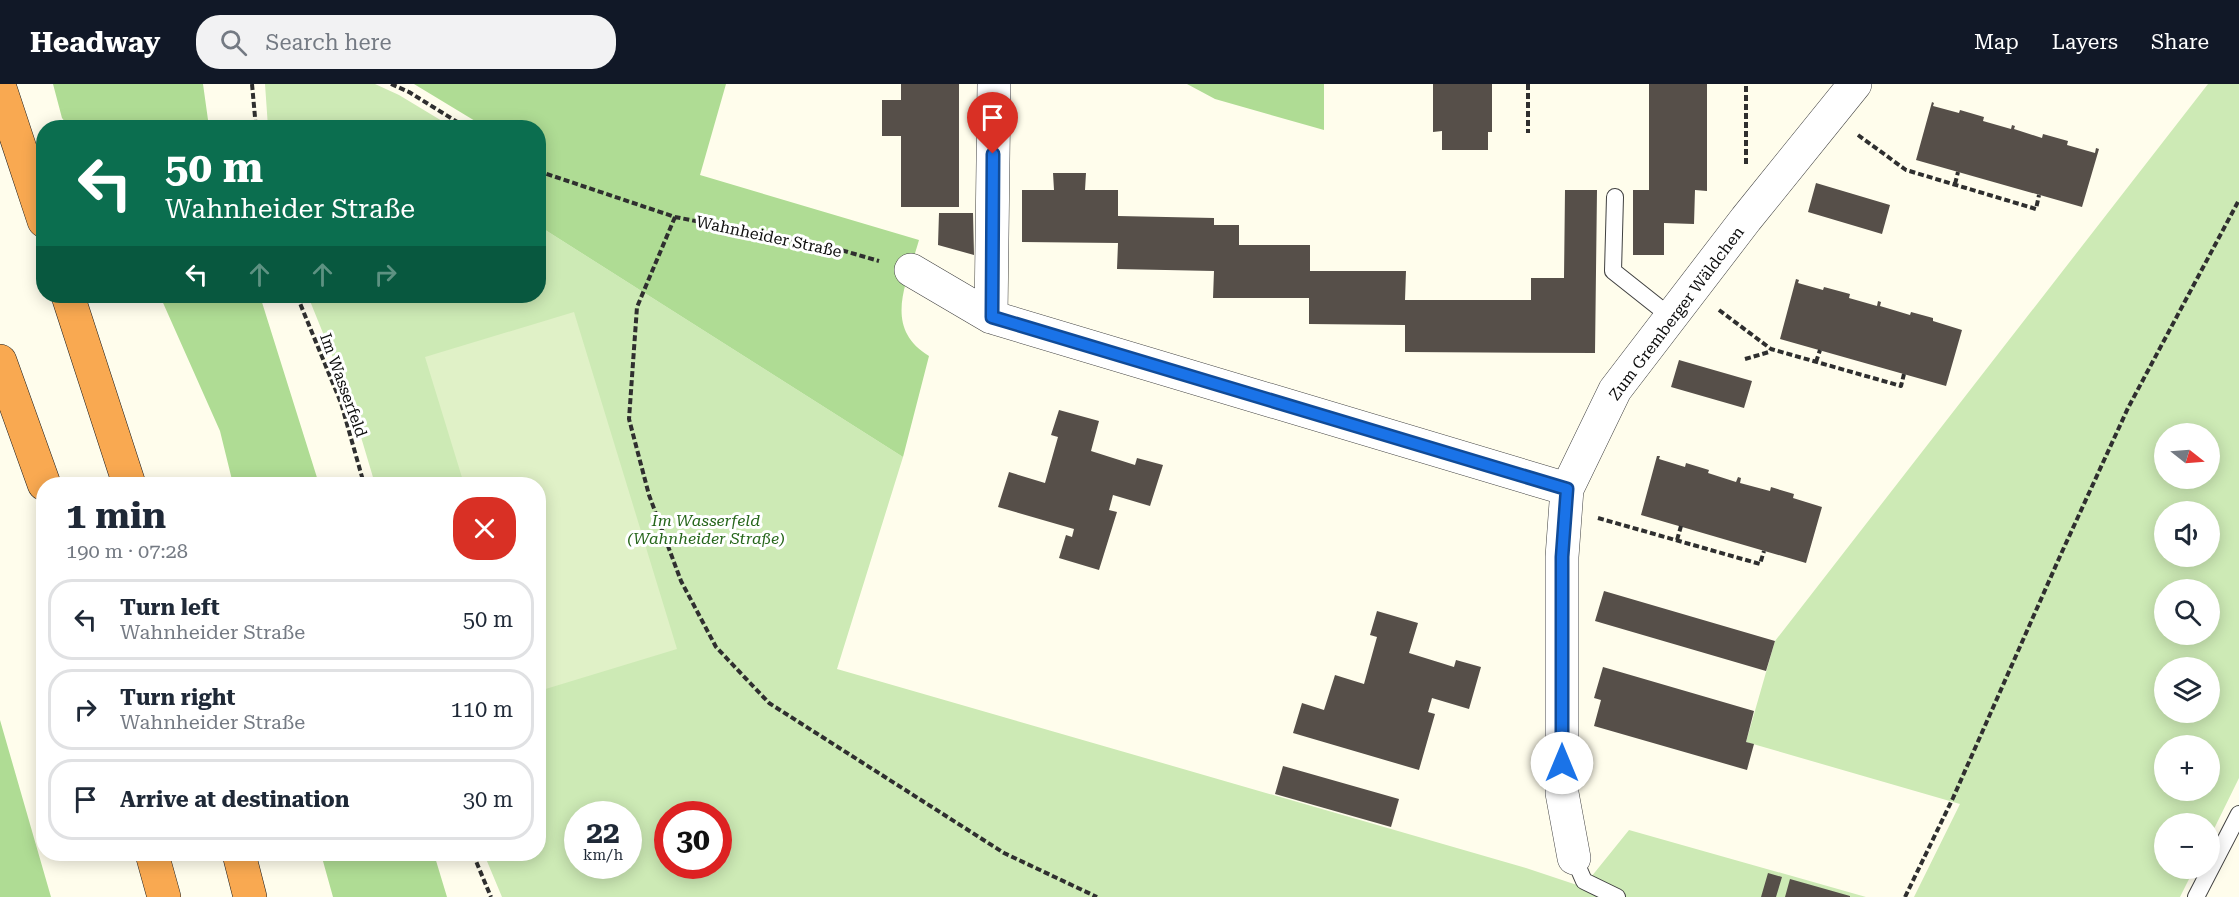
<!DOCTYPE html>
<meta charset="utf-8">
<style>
:root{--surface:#fff;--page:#f2f2f3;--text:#1f2937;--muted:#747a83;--line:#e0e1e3;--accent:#111827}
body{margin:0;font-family:"Roboto Serif",serif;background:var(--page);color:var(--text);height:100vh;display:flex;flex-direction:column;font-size:22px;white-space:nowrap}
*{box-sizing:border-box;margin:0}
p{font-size:20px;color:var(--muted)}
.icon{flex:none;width:33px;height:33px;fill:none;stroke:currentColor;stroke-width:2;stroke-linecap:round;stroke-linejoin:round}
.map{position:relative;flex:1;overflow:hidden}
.sheet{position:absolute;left:36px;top:393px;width:510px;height:384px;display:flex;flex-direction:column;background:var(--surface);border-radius:24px;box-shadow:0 3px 15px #0003}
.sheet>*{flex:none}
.top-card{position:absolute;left:36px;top:36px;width:510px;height:183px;border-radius:24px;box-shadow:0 3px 15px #0003;background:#0b6e4f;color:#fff;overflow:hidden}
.needle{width:39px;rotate:107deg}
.buttons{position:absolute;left:2154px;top:339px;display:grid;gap:12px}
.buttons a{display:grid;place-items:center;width:66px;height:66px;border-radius:50%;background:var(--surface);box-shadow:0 3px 15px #0003;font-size:30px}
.speed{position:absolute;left:564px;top:717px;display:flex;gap:12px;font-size:30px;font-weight:700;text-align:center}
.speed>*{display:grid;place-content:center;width:78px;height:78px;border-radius:50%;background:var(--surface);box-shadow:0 3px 15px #0003;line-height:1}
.speed small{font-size:15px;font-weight:400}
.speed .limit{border:9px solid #d22;background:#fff;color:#111}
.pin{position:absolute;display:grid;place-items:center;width:51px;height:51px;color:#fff;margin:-62px -26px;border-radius:50% 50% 50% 0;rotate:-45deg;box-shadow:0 0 6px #0007}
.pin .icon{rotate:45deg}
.me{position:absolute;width:66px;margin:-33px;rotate:0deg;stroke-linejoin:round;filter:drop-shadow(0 0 4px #0008)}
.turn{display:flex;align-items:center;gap:21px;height:126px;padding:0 30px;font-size:27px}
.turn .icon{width:78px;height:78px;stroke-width:2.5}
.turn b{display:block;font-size:42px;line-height:51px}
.lanes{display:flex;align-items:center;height:57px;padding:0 30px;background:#0003;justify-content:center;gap:30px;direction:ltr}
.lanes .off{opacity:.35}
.round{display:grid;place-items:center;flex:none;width:63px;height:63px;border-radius:24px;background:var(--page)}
.head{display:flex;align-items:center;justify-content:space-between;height:102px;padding:0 30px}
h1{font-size:36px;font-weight:700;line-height:45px}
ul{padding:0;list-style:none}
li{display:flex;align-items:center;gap:18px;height:81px;margin:0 12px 9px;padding:0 18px;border:3px solid var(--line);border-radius:24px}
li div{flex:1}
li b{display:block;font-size:22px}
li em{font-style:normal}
header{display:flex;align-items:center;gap:36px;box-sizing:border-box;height:84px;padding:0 30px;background:var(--accent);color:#fff}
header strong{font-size:28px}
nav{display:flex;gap:33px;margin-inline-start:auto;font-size:21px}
.search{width:420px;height:54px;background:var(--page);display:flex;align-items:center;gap:15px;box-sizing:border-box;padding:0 21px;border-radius:24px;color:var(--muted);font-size:22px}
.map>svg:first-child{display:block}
.green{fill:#cdeab5;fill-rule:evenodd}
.forest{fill:#afdc94}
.pitch{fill:#e0f1c7}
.building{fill:#564f49}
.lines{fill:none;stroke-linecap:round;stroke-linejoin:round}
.service-casing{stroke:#404040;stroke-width:18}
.minor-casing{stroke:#404040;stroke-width:34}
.motorway-casing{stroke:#1e1e1e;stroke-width:34}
.path{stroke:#2f2f2f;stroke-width:4;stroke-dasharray:6 3;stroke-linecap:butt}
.service{stroke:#fff;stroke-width:16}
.minor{stroke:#fff;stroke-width:33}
.motorway{stroke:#f9a951;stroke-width:33}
.route-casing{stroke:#114b97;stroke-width:15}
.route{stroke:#1a73e8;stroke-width:10}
.labels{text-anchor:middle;stroke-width:6;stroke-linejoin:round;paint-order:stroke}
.street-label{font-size:16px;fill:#0d0d0d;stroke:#fff}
.park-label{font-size:16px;font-style:italic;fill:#26661b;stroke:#fff}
</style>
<header>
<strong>Headway</strong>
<div class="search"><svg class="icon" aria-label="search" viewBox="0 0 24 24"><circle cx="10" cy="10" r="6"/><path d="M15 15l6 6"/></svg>Search here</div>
<nav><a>Map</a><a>Layers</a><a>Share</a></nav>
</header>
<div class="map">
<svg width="2239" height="813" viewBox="0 0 2239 813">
<rect width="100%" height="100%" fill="#fffdec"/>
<path class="green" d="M 265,0 L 375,0 L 399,11 L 452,43 L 268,43 Z
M 2208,0 L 2239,0 L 2239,694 L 2210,753 L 2210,740 L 2164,740 L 2164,784 L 2194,785 L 2180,813 L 1914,813 L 1960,720 L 1746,658 L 1775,557 ZM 2164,350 L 2210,350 L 2210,394 L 2164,394 ZM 2164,428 L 2210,428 L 2210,472 L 2164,472 ZM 2164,506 L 2210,506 L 2210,550 L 2164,550 ZM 2164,584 L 2210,584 L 2210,628 L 2164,628 ZM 2164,662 L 2210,662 L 2210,706 L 2164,706 Z
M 539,96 L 540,97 L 539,142 L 903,373 L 837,585 L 1526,784 L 1583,803 L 1629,746 L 1866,813 L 502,813 L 484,770 L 538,770 L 538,400 L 375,400 L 350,316 L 308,212 L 538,212 ZM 578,730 L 628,730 L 628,782 L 578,782 ZM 668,730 L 718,730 L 718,782 L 668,782 Z"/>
<path class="forest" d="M 53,0 L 203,0 L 209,43 L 69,43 L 62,34 Z
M 414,0 L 726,0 L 700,91 L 919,156 C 907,199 882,243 929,272 L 903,373 L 539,142 L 541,78 L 539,76 L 538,44 L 485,43 Z
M 1187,0 L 1324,0 L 1324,46 L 1215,15 Z
M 160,212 L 260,212 L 319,400 L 233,400 L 220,347 Z
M 0,636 L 51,813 L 0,813 Z
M 321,770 L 434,770 L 447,813 L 333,813 Z"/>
<path class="pitch" d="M 574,228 L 677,565 L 539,607 L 538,400 L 464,400 L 425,273 Z"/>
<path class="building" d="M 901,0 L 959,0 L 959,123 L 901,123 L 901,52 L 882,52 L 882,16 L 901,16 Z
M 1433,0 L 1492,0 L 1492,48 L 1488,48 L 1488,66 L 1442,66 L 1442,47 L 1433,48 Z
M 1649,0 L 1707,0 L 1707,107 L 1695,106 L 1694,140 L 1664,139 L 1664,171 L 1633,171 L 1633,106 L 1649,106 Z
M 1932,18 L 1934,19 L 1933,22 L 1959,29 L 1960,26 L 1984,33 L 1983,37 L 2011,45 L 2012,41 L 2015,42 L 2014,45 L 2042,54 L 2043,50 L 2068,57 L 2067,61 L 2095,69 L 2096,64 L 2099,65 L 2082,123 L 1916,76 Z
M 1053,89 L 1086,89 L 1085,106 L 1118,106 L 1118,132 L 1214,134 L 1214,141 L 1239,141 L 1239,161 L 1310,161 L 1310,187 L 1406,187 L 1405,216 L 1531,216 L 1531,194 L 1564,194 L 1565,106 L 1597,106 L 1595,269 L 1405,268 L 1405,241 L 1309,240 L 1309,214 L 1213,214 L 1214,187 L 1117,185 L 1118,159 L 1022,158 L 1022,106 L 1054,106 Z
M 1816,99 L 1890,121 L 1882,150 L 1808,128 Z
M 939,129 L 973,129 L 974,171 L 938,161 Z
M 1796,195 L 1799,196 L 1798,199 L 1823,206 L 1824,203 L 1850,210 L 1849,214 L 1877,222 L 1878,217 L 1881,218 L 1880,222 L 1910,231 L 1911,228 L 1933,234 L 1933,237 L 1962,246 L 1946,302 L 1780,255 Z
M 1679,276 L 1752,297 L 1744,324 L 1671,303 Z
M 1059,326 L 1099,337 L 1091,367 L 1135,381 L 1137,374 L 1163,381 L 1150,422 L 1113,411 L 1109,426 L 1117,428 L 1099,486 L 1059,474 L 1066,451 L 1072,453 L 1074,445 L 998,423 L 1009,388 L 1045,399 L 1058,353 L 1051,351 Z
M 1657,372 L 1660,372 L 1659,375 L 1685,383 L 1686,379 L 1709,386 L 1708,389 L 1736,398 L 1738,393 L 1741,394 L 1740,399 L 1770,407 L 1771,403 L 1794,410 L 1793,414 L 1822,423 L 1806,479 L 1641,431 Z
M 1604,507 L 1775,557 L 1766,587 L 1595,537 Z
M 1377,527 L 1418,539 L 1409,569 L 1454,583 L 1456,576 L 1481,583 L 1469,625 L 1432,614 L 1428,628 L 1435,630 L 1419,686 L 1293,649 L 1302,619 L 1324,626 L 1335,591 L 1364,600 L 1377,553 L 1370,551 Z
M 1603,583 L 1754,627 L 1746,658 L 1754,660 L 1747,686 L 1594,642 L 1601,616 L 1594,614 Z
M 1283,682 L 1399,715 L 1391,743 L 1275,710 Z
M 1768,789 L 1782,793 L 1776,813 L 1761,813 Z
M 1790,795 L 1850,812 L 1850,813 L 1785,813 Z"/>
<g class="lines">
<g class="service-casing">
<path id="service" d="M 1615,113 L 1613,187 L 1671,233
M 1574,774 L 1584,797 L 1617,813
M 2196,813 L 2239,730"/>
</g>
<g class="minor-casing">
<path id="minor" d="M 911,186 L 991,233 L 1567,405
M 991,233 L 994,0
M 1574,774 L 1562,709 L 1562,473 L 1567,405 L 1615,306 L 1746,135 L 1855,0"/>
</g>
<g class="motorway-casing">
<path id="motorway" d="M 0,4 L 44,137
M 68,212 L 129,400
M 0,277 L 44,400
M 152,770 L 164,813
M 239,770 L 250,813"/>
</g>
<path class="path" d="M 252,0 L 256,44
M 391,0 L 409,8 L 467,44
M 1528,0 L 1528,49
M 1858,51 L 1906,86 L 2036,125 L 2039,111
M 1746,80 L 1746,0
M 538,87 L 675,133 L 834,164 L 879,177
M 1955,100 L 1958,88
M 675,133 L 637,223 L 629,335 L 649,411 L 681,497 L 716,563 L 769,619 L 1004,769 L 1097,813
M 297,212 L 341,319 L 364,400
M 1719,226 L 1771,265 L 1901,302 L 1904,290
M 1745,275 L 1769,268 L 1771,265
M 1816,278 L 1820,266
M 1598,434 L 1760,480 L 1764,467
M 1677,456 L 1681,442
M 473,770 L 491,813
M 1905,813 L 1953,714 L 2061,470 L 2128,324 L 2239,116"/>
<use href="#service" class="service"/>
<use href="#minor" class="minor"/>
<use href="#motorway" class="motorway"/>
</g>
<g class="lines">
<g class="route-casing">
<path id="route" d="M 993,70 L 992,233 L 1567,405 L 1562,473 L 1562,679"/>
</g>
<use href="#route" class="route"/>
</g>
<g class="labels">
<g class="street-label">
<text transform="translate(769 152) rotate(12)" y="6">Wahnheider Straße</text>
<text transform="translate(1676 229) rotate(-53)" y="6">Zum Gremberger Wäldchen</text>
<text transform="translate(344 301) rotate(70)" y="6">Im Wasserfeld</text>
</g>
<g class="park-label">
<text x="706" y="442">Im Wasserfeld<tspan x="706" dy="18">(Wahnheider Straße)</tspan></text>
</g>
</g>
</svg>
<div class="buttons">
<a><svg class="needle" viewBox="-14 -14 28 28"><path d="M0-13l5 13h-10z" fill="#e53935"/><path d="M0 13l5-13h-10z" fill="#747a83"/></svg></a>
<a><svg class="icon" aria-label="sound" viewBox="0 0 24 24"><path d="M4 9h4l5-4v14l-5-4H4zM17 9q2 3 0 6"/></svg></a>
<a><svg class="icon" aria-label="search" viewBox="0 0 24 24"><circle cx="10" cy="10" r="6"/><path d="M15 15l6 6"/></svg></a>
<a><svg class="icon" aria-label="layers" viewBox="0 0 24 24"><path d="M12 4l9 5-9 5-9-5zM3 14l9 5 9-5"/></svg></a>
<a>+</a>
<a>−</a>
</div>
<div class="speed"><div>22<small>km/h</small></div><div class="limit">30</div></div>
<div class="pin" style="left:993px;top:70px;background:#d93025"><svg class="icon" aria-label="arrive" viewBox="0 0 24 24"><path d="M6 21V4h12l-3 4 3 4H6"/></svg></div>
<svg class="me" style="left:1562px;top:679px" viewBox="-20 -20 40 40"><circle r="19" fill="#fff"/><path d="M0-13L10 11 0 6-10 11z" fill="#1a73e8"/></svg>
<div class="top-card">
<div class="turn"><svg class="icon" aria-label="left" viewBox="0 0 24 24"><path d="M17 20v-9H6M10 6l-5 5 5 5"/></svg><div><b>50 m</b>Wahnheider Straße</div></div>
<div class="lanes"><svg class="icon" aria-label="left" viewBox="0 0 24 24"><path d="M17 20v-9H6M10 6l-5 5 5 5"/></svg><svg class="icon off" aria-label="ahead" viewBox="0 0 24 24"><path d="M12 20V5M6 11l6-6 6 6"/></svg><svg class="icon off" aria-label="ahead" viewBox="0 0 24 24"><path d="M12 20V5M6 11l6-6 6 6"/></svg><svg class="icon off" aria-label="right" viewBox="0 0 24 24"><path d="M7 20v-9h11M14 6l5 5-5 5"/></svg></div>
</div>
<section class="sheet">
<div class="head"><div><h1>1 min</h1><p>190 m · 07:28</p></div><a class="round" style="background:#d93025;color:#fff"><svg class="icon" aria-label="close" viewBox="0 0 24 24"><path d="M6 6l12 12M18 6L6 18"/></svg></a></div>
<ul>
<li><svg class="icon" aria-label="left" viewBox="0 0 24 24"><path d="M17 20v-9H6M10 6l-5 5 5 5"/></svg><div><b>Turn left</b><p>Wahnheider Straße</p></div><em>50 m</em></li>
<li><svg class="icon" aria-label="right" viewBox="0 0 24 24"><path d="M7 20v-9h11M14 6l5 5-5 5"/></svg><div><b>Turn right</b><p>Wahnheider Straße</p></div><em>110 m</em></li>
<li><svg class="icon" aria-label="arrive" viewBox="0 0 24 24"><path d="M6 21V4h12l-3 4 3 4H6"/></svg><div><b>Arrive at destination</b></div><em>30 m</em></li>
</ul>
</section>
</div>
